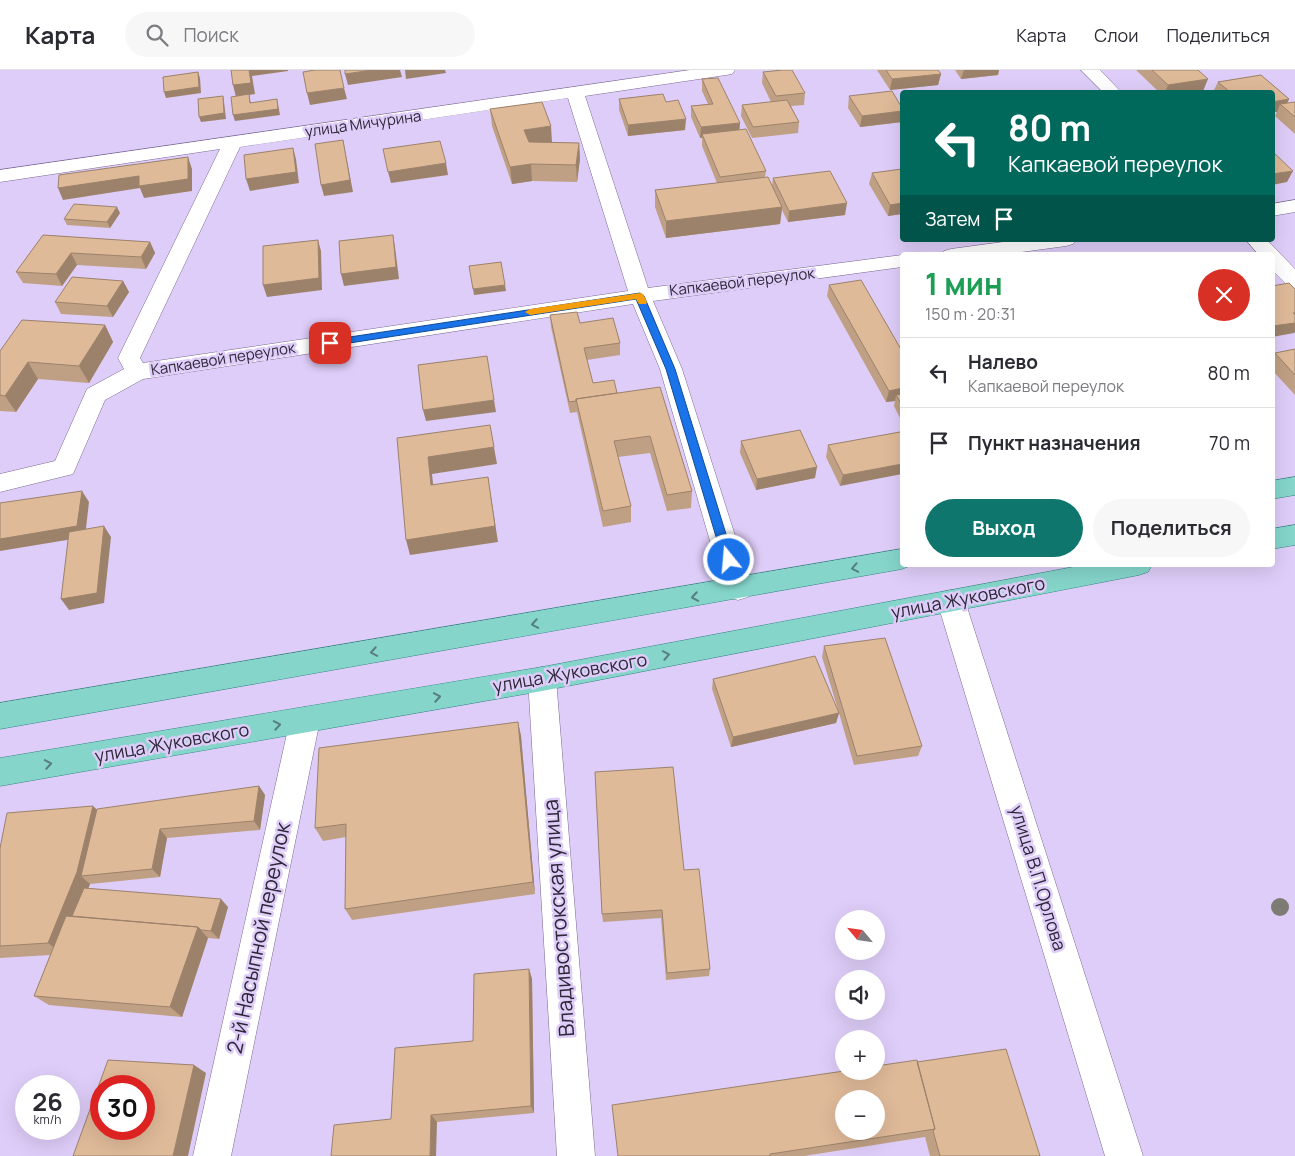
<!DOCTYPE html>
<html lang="ru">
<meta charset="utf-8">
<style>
:root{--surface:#fff;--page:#f7f7f7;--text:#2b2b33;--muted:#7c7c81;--line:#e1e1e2;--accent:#0f766e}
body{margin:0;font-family:Manrope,sans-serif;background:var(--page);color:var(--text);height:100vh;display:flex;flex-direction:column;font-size:19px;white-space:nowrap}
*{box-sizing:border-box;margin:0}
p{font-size:16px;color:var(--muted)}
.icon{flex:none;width:28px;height:28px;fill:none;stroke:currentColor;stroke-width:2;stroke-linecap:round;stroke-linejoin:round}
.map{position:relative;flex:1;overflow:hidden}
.details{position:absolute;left:900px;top:182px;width:375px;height:315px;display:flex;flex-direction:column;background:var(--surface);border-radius:5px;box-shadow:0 5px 20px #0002}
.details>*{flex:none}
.guide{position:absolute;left:900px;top:20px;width:375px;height:152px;border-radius:5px;box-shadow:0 5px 20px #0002;background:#00695c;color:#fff;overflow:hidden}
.needle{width:32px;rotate:299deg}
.buttons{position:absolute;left:835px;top:840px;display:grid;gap:10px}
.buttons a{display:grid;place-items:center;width:50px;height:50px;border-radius:50%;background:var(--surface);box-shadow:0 5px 20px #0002;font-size:25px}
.speed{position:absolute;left:15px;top:1005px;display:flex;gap:10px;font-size:25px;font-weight:700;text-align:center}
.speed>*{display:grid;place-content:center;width:65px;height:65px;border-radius:50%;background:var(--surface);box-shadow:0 5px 20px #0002;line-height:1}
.speed small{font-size:12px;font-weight:400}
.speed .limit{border:8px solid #d22;background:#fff;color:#111}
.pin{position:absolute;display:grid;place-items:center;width:42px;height:42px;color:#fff;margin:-21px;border-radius:10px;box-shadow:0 2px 8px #0006}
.me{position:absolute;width:55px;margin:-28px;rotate:343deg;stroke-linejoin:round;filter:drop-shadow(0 0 4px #0008)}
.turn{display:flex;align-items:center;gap:18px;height:105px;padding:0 25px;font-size:22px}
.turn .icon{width:65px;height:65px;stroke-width:2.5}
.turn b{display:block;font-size:35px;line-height:42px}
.then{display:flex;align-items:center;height:48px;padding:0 25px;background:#0003;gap:10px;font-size:19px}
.round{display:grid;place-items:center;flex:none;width:52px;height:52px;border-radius:26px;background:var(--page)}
.head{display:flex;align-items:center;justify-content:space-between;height:85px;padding:0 25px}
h1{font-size:30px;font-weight:700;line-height:38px;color:#1e9e55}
.button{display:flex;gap:10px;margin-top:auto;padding:10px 25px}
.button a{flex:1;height:58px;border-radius:30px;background:var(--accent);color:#fff;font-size:20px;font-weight:700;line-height:58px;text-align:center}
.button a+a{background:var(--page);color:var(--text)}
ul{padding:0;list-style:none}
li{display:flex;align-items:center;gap:15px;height:70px;padding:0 25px;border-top:1px solid var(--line)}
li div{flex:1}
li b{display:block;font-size:19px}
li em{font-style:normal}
header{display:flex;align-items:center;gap:30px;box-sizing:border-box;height:70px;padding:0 25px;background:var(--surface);border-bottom:1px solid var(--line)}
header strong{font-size:24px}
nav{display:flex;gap:28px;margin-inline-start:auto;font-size:18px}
.search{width:350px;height:45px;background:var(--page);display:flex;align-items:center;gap:12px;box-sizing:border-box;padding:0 18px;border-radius:28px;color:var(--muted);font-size:19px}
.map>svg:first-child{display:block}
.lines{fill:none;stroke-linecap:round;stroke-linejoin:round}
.minor-casing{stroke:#7a6a91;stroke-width:1}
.major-casing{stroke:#318680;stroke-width:1}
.minor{fill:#fff;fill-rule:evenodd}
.major{fill:#85d5cb;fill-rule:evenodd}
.tree{fill:#7d7c74}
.wall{fill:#c0a084}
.shaded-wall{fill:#9c826b}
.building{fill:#dfba99;stroke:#9c826b;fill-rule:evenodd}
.oneway{stroke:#597e81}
.route{fill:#1a73e8;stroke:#114b97}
.slow{fill:#f59e0b}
.labels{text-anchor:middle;stroke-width:5;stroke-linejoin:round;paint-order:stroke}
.far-street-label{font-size:15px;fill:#2d2737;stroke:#decdf8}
.street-label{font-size:18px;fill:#2d2737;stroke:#decdf8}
.near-street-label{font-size:21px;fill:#2d2737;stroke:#decdf8}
</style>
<header>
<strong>Карта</strong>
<div class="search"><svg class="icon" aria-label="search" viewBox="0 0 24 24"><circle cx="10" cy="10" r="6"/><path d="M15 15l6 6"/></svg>Поиск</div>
<nav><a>Карта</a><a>Слои</a><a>Поделиться</a></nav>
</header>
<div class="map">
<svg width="1295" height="1086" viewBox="0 0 1295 1086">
<rect width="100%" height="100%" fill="#decdf8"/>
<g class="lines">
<g class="minor-casing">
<path id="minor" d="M 690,0 L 735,0 L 732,4 L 726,5 L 585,26 L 648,218 L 902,185 L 904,185 L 902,197 L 653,231 L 682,299 L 752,519 L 748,527 L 738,530 L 728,527 L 724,519 L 660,299 L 633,234 L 143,309 L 105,330 L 73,404 L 0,422 L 0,404 L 55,391 L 87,319 L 124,299 L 118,288 L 220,79 L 0,112 L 0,100 ZM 568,28 L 628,221 L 143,293 L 140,288 L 240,77 Z
M 1081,0 L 1100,0 L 1121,22 L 1103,22 Z
M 1295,130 L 1295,142 L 1272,146 L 1272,134 Z
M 1018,170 L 1076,170 L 1073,174 L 1066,176 L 999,185 L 941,185 L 944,181 L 951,179 Z
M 1246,170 L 1267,170 L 1295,199 L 1295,218 L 1288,216 L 1272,200 L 1272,185 L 1259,185 Z
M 951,520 L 961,523 L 965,531 L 1143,1086 L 1105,1086 L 937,531 L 941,523 Z
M 542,597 L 552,600 L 556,609 L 595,1086 L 557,1086 L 528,609 L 532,600 Z
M 305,637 L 315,641 L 320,650 L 231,1086 L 193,1086 L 290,650 L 295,641 Z"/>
</g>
<g class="major-casing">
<path id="major" d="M 1295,407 L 1295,425 L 1272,429 L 1272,411 Z
M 1295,455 L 1295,475 L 1272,479 L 1272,459 Z
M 902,479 L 902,495 L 912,495 L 902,499 L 0,659 L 0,633 Z
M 1084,495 L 1152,495 L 1148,502 L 1139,505 L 542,621 L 0,716 L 0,688 L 542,597 Z"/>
</g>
<use href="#minor" class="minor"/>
<use href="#major" class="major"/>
</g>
<circle class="tree" cx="1280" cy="837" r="9"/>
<path class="wall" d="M 877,0 L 938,0 L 941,4 L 938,15 L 890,20 Z
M 955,0 L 1003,0 L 999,0 L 998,5 L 961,9 Z
M 1136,0 L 1198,0 L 1203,21 L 1191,22 L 1159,22 Z
M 763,2 L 805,23 L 804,35 L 791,36 L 799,52 L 798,63 L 752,68 L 741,46 L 742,35 L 771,32 L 762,13 Z
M 1261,5 L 1289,29 L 1287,33 L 1295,32 L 1295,64 L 1275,46 L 1277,42 L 1272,42 L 1272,22 L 1213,22 L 1218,12 Z
M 702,9 L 740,53 L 739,60 L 766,101 L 765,107 L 772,116 L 773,108 L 845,145 L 788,152 L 782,140 L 780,154 L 666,168 L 655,137 L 655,120 L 717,113 L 702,76 L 702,68 L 700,68 L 691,47 L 691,36 L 708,34 L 702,21 Z
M 849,26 L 902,52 L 860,57 L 848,38 Z
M 619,29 L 666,32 L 685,60 L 628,66 L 619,40 Z
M 490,39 L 552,72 L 579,73 L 580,89 L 577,112 L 532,111 L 512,114 L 492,56 Z
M 902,99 L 902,144 L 888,146 L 869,114 L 872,103 Z
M 120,143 L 110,158 L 67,155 L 64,149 Z
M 43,165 L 150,172 L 155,183 L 146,199 L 77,195 L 62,216 L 23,213 L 16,202 Z
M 123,211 L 129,222 L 113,247 L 61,244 L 55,232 Z
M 829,215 L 902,281 L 902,352 L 894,336 L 895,331 L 886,332 L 827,226 Z
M 550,245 L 580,253 L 620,273 L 620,285 L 587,290 L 593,313 L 617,323 L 692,421 L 691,438 L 667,441 L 650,383 L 618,387 L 631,436 L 631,452 L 603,457 L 577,342 L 570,343 L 551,257 Z
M 105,255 L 113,272 L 89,313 L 38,309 L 16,342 L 0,341 L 0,281 Z
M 1295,279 L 1295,325 L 1272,300 L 1272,286 L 1275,283 Z
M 902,366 L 840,416 L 826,387 L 828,375 Z
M 741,371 L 815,408 L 756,420 L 740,383 Z
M 824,576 L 922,676 L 918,686 L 854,695 L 839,643 L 836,653 L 731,677 L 712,619 L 713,609 L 839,643 L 822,587 Z
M 518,652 L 521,666 L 535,824 L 352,850 L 345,839 L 346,767 L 323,771 L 315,758 Z
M 259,716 L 265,725 L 260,760 L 167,768 L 160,807 L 90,814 L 88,819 L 228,837 L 219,869 L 208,868 L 182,947 L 49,935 L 34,926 L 50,885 L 0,888 L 0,778 L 97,740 Z
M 684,800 L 710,899 L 709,906 L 666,910 L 661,848 L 603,852 L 602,844 Z
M 529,899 L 532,909 L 534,1043 L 437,1052 L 391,1049 L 473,971 Z
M 917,992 L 1040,1086 L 930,1086 L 925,1067 L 804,1086 L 618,1086 Z"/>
<path class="shaded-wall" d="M 249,0 L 288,0 L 288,1 L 252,6 L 255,24 L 249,25 L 252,39 L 236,27 L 233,15 Z
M 372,0 L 400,0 L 402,7 L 348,15 L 345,4 Z
M 405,0 L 445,0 L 446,3 L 406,9 Z
M 964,0 L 1003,0 L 999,0 L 998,5 L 961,9 Z
M 198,2 L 200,8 L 201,23 L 166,28 L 164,22 Z
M 941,4 L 938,15 L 890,20 L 892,9 Z
M 1208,9 L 1203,21 L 1191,22 L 1165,22 L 1168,15 Z
M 344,18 L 347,29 L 310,35 L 307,23 Z
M 223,26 L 224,32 L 226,49 L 201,52 L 199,47 Z
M 277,29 L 280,45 L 235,51 L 233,45 Z
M 1289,29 L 1285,38 L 1280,34 L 1277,42 L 1272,42 L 1272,32 Z
M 902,41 L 902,52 L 860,57 L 862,46 Z
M 686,49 L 685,60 L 628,66 L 628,55 Z
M 740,53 L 739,64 L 702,64 L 702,68 L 700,68 L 701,57 Z
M 551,56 L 552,72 L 526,76 L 524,60 Z
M 343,70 L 353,122 L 324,126 L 321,115 Z
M 579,73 L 580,89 L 577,112 L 576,95 Z
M 293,78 L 296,89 L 299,113 L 250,121 L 246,109 Z
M 188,87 L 192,99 L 192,121 L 144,128 L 140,118 L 63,130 L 58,118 Z
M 446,93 L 448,105 L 391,113 L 388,102 Z
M 531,94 L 532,111 L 512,114 L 510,97 Z
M 1293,101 L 1287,112 L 1272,115 L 1272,104 Z
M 847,133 L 845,145 L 788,152 L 789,141 Z
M 902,133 L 902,144 L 888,146 L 890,135 Z
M 117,137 L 120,143 L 110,158 L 107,152 Z
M 782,137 L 780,154 L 666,168 L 666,151 Z
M 393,165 L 395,177 L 399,209 L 344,216 L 341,204 Z
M 318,170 L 321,181 L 322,220 L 267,227 L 263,215 Z
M 150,172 L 155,183 L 146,199 L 141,187 Z
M 71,183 L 77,195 L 62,216 L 56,204 Z
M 123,211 L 129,222 L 113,247 L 107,236 Z
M 505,215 L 506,221 L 474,225 L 473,219 Z
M 1293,243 L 1295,243 L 1295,262 L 1294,263 L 1272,267 L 1272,256 Z
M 105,255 L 113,272 L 89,313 L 79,296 Z
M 28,292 L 38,309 L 16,342 L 5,326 Z
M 902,318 L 902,329 L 896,325 L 895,331 L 886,332 L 889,321 Z
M 494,330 L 496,342 L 426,351 L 423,340 Z
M 490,355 L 497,394 L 432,404 L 435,432 L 431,415 L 428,387 Z
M 902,394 L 902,404 L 840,416 L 843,405 Z
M 817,397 L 815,408 L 756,420 L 757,409 Z
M 488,407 L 498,472 L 410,485 L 406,470 Z
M 82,421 L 89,432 L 85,467 L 0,481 L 0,469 Z
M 104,456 L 111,467 L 104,533 L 69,540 L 61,529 Z
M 839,643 L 836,653 L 731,677 L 733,667 Z
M 518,652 L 521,666 L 535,824 L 533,812 Z
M 259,716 L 265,725 L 260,760 L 254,751 Z
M 93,736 L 106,748 L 81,806 L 90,814 L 62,884 L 48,873 Z
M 160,759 L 167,768 L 160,807 L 152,799 Z
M 221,829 L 228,837 L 219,869 L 211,861 Z
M 198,857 L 208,868 L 182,947 L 170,937 Z
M 529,899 L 532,909 L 534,1043 L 531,1036 Z
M 194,995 L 206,1003 L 188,1086 L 173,1086 Z
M 431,1045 L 437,1052 L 436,1086 L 430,1086 Z"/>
<path class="building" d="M 231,0 L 249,0 L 251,13 L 233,15 Z
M 315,0 L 340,0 L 344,18 L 307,23 L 303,2 Z
M 345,0 L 372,0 L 345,4 Z
M 783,0 L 792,0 L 805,23 L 776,26 L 763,2 Z
M 886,0 L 938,0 L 941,4 L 892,9 Z
M 1152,0 L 1198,0 L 1208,9 L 1168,15 Z
M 198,2 L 199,17 L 164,22 L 163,7 Z
M 1261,5 L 1289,29 L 1272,32 L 1272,22 L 1230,22 L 1218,12 Z
M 718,8 L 740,53 L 701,57 L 691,36 L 713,34 L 702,9 Z
M 892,21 L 902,38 L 902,41 L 862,46 L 849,26 Z
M 249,24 L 250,33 L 277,29 L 278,39 L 233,45 L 231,27 Z
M 663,24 L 666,32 L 678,30 L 686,49 L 628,55 L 619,29 Z
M 223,26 L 224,43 L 199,47 L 198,29 Z
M 787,30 L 799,52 L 753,57 L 742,35 Z
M 542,32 L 551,56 L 524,60 L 529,72 L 579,73 L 576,95 L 531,94 L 510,97 L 490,39 Z
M 1295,32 L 1295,47 L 1280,34 Z
M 746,59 L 766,101 L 720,107 L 702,64 Z
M 343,70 L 350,110 L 321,115 L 315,74 Z
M 440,71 L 446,93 L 388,102 L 383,79 Z
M 293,78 L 296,102 L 246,109 L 244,85 Z
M 1272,81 L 1293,101 L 1272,104 Z
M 188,87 L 188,109 L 139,116 L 139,106 L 58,118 L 59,105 Z
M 902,99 L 902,133 L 890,135 L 872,103 Z
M 830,101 L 847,133 L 789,141 L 773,108 Z
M 768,107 L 782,137 L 666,151 L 655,120 Z
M 74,134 L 117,137 L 107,152 L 64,149 Z
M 43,165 L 150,172 L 141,187 L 71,183 L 56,204 L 16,202 Z
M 393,165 L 396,197 L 341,204 L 339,171 Z
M 318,170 L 319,208 L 263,215 L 263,176 Z
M 501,192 L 505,215 L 473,219 L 469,196 Z
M 72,207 L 123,211 L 107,236 L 55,232 Z
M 861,210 L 902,281 L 902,318 L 889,321 L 829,215 Z
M 1289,213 L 1295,219 L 1295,243 L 1293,243 L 1295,245 L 1295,253 L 1272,256 L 1272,216 Z
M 577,242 L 580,253 L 613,248 L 620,273 L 584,278 L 593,313 L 614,310 L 617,323 L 576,329 L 576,331 L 569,332 L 550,245 Z
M 22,250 L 105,255 L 79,296 L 28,292 L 5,326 L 0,325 L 0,281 Z
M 1295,279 L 1295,305 L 1275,283 Z
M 487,286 L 494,330 L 423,340 L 418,295 Z
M 660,317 L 692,421 L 667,425 L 650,366 L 614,371 L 631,436 L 603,441 L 576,329 Z
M 902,324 L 902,335 L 896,325 Z
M 490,355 L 494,377 L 428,387 L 431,415 L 488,407 L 495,456 L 406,470 L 397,368 Z
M 800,360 L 817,397 L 757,409 L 741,371 Z
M 900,362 L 902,366 L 902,394 L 843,405 L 828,375 Z
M 82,421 L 77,456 L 0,469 L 0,433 Z
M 104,456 L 97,523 L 61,529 L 69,462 Z
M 885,568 L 922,676 L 857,686 L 824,576 Z
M 815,586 L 839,643 L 733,667 L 713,609 Z
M 518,652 L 533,812 L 345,839 L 346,754 L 315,758 L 319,678 Z
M 673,697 L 684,800 L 699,799 L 710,899 L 667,903 L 662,840 L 602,844 L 595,702 Z
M 259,716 L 254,751 L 160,759 L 152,799 L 81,806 L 97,739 Z
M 93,736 L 77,802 L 48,873 L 0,876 L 0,778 L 7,743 Z
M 84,818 L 221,829 L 211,861 L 201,860 L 198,857 L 72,846 Z
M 66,846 L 198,857 L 170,937 L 34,926 Z
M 529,899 L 531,1036 L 431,1045 L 430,1086 L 331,1086 L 334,1055 L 391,1049 L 395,978 L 473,971 L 474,904 Z
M 1006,979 L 1040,1086 L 940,1086 L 933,1061 L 935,1059 L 917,992 Z
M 108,990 L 194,995 L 173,1086 L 73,1086 ZM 101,1016 L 144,1016 L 144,1059 L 101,1059 Z
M 917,990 L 935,1059 L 770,1084 L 770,1086 L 618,1086 L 612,1035 L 844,1001 L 876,1001 L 876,996 ZM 844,1029 L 876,1029 L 876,1061 L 844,1061 Z"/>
<defs><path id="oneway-chevron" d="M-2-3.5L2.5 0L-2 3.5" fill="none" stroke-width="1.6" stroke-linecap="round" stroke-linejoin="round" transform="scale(1.25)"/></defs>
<g class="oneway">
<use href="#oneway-chevron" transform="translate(855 498) rotate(169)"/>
<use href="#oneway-chevron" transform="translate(695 527) rotate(170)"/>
<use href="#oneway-chevron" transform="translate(535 554) rotate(170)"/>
<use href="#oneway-chevron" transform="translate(374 582) rotate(170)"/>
<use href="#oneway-chevron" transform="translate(666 585) rotate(-11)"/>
<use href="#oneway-chevron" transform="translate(437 627) rotate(-10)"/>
<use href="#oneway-chevron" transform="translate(277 655) rotate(-10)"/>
<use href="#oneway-chevron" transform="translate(48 694) rotate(-10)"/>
</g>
<path class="route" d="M 640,223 L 644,226 L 675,299 L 734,490 L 733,493 L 729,494 L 723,490 L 666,299 L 636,229 L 330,276 L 325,273 L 330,270 Z"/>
<path class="slow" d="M 640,223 L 643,224 L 647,232 L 646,234 L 639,234 L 636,229 L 530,245 L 525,242 L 530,239 Z"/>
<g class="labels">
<g class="far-street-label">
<text transform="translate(363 54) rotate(-8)" y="5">улица Мичурина</text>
<text transform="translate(742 212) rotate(-7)" y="5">Капкаевой переулок</text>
<text transform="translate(223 289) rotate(-9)" y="5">Капкаевой переулок</text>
</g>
<g class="street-label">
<text transform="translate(968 528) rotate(-11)" y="6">улица Жуковского</text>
<text transform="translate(570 603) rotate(-10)" y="6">улица Жуковского</text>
<text transform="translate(172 673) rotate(-10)" y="6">улица Жуковского</text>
<text transform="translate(1038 808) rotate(73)" y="6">улица В.П.Орлова</text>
</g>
<g class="near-street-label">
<text transform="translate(559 848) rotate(-94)" y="7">Владивостокская улица</text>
<text transform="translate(259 868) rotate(-78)" y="7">2-й Насыпной переулок</text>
</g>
</g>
</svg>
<div class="buttons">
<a><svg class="needle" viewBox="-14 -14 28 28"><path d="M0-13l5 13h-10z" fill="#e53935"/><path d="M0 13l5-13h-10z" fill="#7c7c81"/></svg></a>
<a><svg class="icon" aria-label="sound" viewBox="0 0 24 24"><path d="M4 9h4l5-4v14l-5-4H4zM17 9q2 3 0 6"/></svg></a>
<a>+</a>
<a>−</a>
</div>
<div class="speed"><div>26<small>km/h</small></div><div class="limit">30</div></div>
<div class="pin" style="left:330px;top:273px;background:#d93025"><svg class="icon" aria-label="arrive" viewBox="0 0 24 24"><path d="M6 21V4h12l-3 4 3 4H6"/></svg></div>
<svg class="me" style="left:729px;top:490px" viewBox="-20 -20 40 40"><circle r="17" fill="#1a73e8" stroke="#fff" stroke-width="3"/><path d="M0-11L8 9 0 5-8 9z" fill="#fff"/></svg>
<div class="guide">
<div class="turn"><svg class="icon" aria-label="left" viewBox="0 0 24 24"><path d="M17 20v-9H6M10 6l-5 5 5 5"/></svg><div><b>80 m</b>Капкаевой переулок</div></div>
<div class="then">Затем<svg class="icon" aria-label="arrive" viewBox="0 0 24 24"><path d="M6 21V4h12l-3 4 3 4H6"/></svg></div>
</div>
<section class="details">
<div class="head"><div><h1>1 мин</h1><p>150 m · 20:31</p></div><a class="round" style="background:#d93025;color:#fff"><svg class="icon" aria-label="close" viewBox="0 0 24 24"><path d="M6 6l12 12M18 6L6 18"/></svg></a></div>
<ul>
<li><svg class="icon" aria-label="left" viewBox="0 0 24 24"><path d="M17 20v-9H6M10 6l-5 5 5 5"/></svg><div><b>Налево</b><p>Капкаевой переулок</p></div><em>80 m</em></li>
<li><svg class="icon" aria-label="arrive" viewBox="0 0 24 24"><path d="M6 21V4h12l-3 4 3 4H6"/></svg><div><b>Пункт назначения</b></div><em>70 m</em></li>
</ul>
<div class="button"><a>Выход</a><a>Поделиться</a></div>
</section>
</div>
